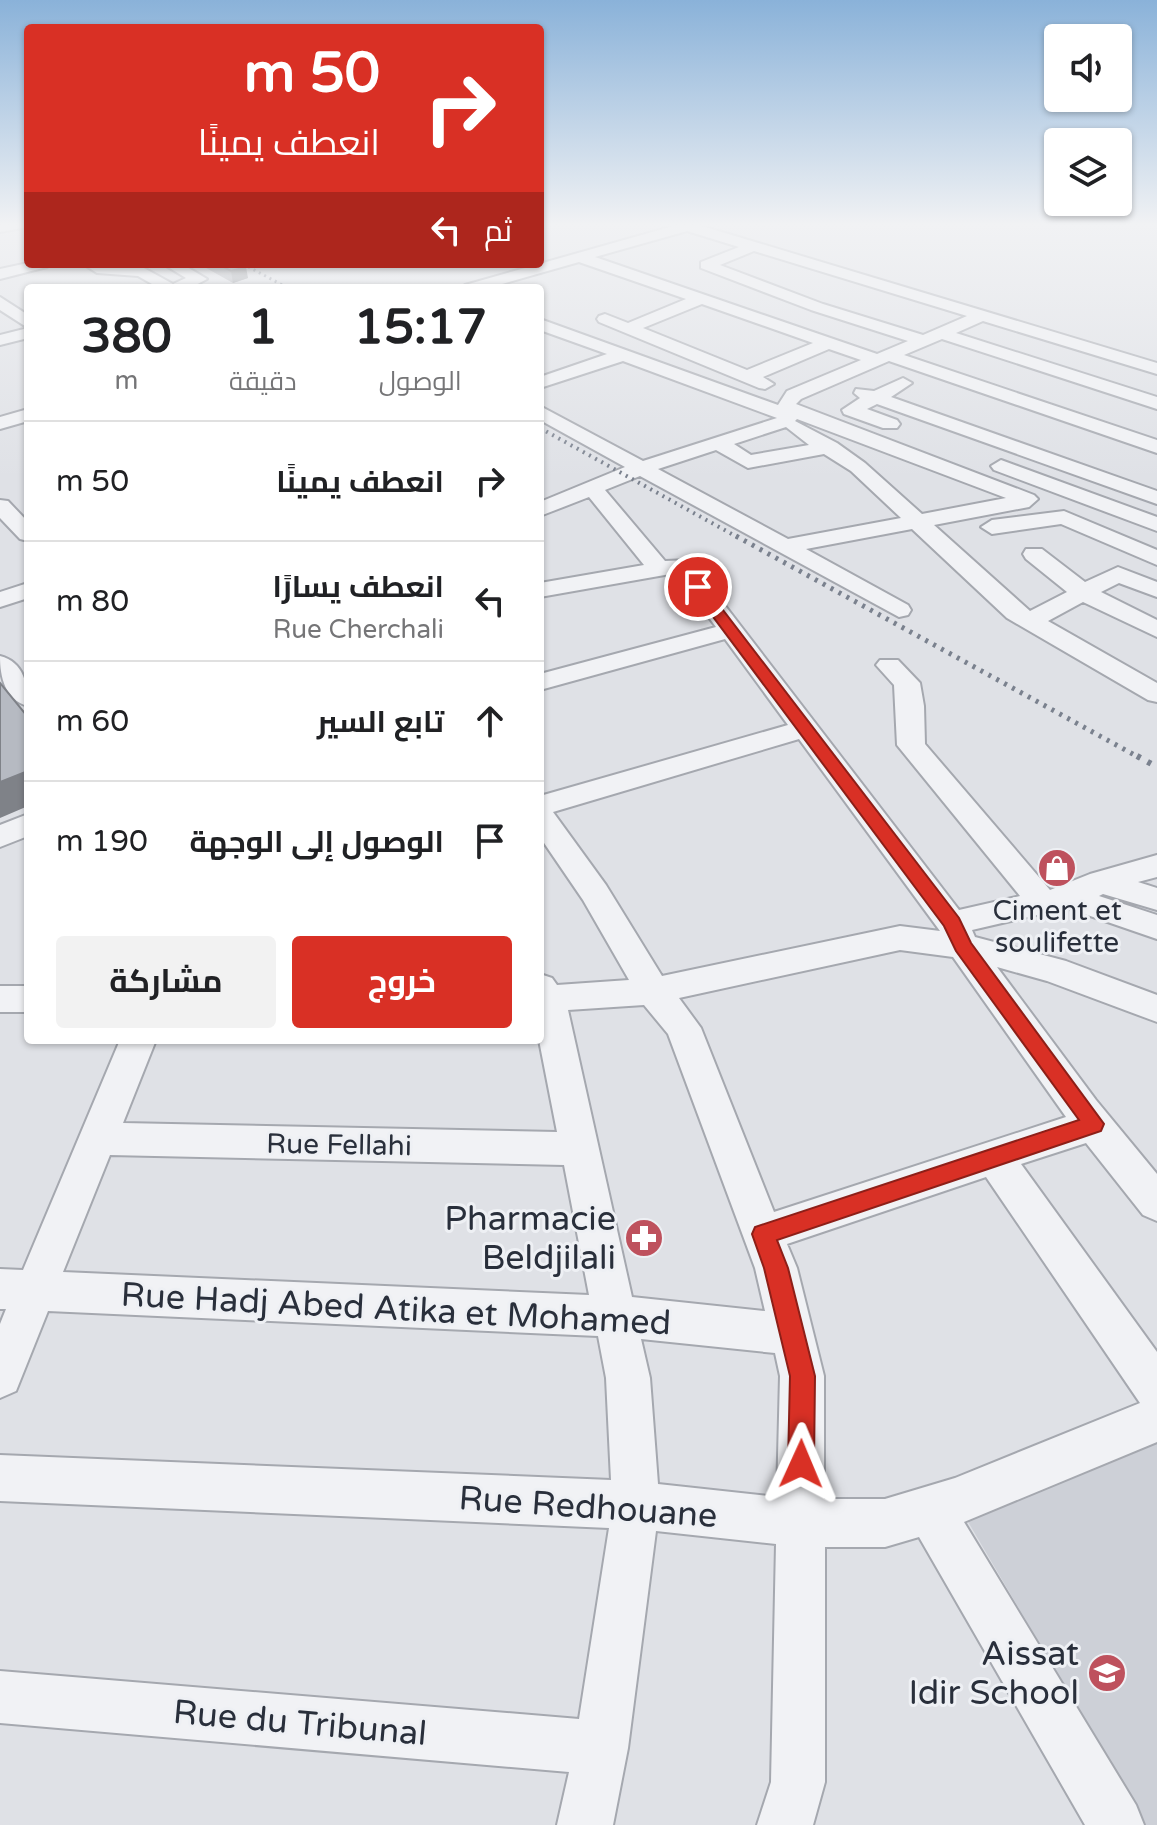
<!DOCTYPE html>
<html lang="ar">
<meta charset="utf-8">
<style>
:root{--surface:#fff;--page:#f2f2f2;--text:#202124;--muted:#757577;--line:#e0e0e0;--accent:#d93025}
body{margin:0;font-family:"Varela Round",Cairo,sans-serif;background:var(--page);color:var(--text);direction:rtl;height:100vh;display:flex;flex-direction:column;font-size:30px;white-space:nowrap}
*{box-sizing:border-box;margin:0}
p{font-size:26px;color:var(--muted)}
.icon{flex:none;width:44px;height:44px;fill:none;stroke:currentColor;stroke-width:2;stroke-linecap:round;stroke-linejoin:round}
.map{position:relative;flex:1;overflow:hidden;direction:ltr}
.sheet{position:absolute;left:24px;top:284px;width:520px;height:760px;display:flex;flex-direction:column;background:var(--surface);border-radius:8px;box-shadow:0 2px 6px #0004;direction:rtl}
.sheet>*{flex:none}
.banner{position:absolute;left:24px;top:24px;width:520px;height:244px;border-radius:8px;box-shadow:0 2px 6px #0004;direction:rtl;background:#d93025;color:#fff;overflow:hidden}
.controls{position:absolute;left:1044px;top:24px;display:grid;gap:16px}
.controls a{display:grid;place-items:center;width:88px;height:88px;border-radius:8px;background:var(--surface);box-shadow:0 2px 6px #0004;font-size:40px}
.pin{position:absolute;display:grid;place-items:center;width:68px;height:68px;color:#fff;margin:-34px;border:4px solid #fff;border-radius:50%;box-shadow:0 2px 8px #0007}
.me{position:absolute;width:88px;margin:-44px;rotate:1deg;stroke-linejoin:round;filter:drop-shadow(0 0 6px #0008)}
.turn{display:flex;align-items:center;gap:28px;height:168px;padding:0 32px;font-size:36px}
.turn .icon{width:104px;height:104px;stroke-width:2.5}
.turn b{display:block;font-size:56px;line-height:68px}
.then{display:flex;align-items:center;height:76px;padding:0 32px;background:#0003;gap:16px;font-size:30px}
.eta{display:flex;justify-content:space-evenly;align-items:center;height:136px;text-align:center}
.eta b{font-size:48px;font-weight:700;line-height:56px}
.action{display:flex;gap:16px;margin-top:auto;padding:16px 32px}
.action a{flex:1;height:92px;border-radius:8px;background:var(--accent);color:#fff;font-size:32px;font-weight:700;line-height:92px;text-align:center}
.action a+a{background:var(--page);color:var(--text)}
ul{padding:0;list-style:none}
li{display:flex;align-items:center;gap:24px;height:120px;padding:0 32px;border-top:2px solid var(--line)}
li div{flex:1}
li b{display:block;font-size:30px}
li em{font-style:normal}
.map>svg:first-child{display:block}
.built{fill:#cdd0d7}
.lines{fill:none;stroke-linecap:round;stroke-linejoin:round}
.minor-casing{stroke:#a5a8af;stroke-width:4}
.minor{fill:#f1f2f5;fill-rule:evenodd}
.rail-far3{stroke:#7a818e;stroke-width:3;stroke-dasharray:2 4;stroke-linecap:butt}
.rail-far2{stroke:#7a818e;stroke-width:4;stroke-dasharray:2 5;stroke-linecap:butt}
.rail-far1{stroke:#7a818e;stroke-width:5;stroke-dasharray:3 6;stroke-linecap:butt}
.rail{stroke:#7a818e;stroke-width:6;stroke-dasharray:4 8;stroke-linecap:butt}
.wall{fill:#9da0a7}
.shaded-wall{fill:#7f8288}
.building{fill:#b6bac2;stroke:#7f8288;stroke-width:2}
.route{fill:#d93025;stroke:#8d1f18;stroke-width:2}
.labels{text-anchor:middle;stroke-width:6;stroke-linejoin:round;paint-order:stroke}
.poi-label{font-size:28px;fill:#292f3b;stroke:#eef0f4}
.street-label{font-size:28px;fill:#292f3b;stroke:#eef0f4}
.near-poi-label{font-size:34px;fill:#292f3b;stroke:#eef0f4;text-anchor:end}
.near-street-label{font-size:34px;fill:#292f3b;stroke:#eef0f4}
</style>
<div class="map">
<svg width="1157" height="1825" viewBox="0 0 1157 1825">
<rect width="100%" height="100%" fill="#dfe1e6"/>
<path class="built" d="M 1157,1438 L 1157,1825 L 1146,1825 L 967,1520 Z"/>
<g class="lines">
<g class="minor-casing">
<path id="minor" d="M 28,223 L 28,227 L 0,232 L 0,224 Z
M 684,223 L 705,223 L 702,226 L 1157,363 L 1157,374 L 983,321 L 956,333 L 1157,397 L 1157,409 L 942,339 L 904,355 L 1157,440 L 1157,453 L 889,361 L 801,399 L 796,404 L 1034,495 L 1038,499 L 1029,507 L 934,525 L 1030,611 L 1067,592 L 1026,559 L 1023,554 L 1026,549 L 1042,549 L 1085,582 L 1118,567 L 1157,582 L 1157,597 L 1119,583 L 1101,592 L 1157,620 L 1157,637 L 1083,602 L 1048,621 L 1157,683 L 1157,702 L 1148,700 L 1007,618 L 912,529 L 806,549 L 908,605 L 911,610 L 908,615 L 899,617 L 640,476 L 605,490 L 665,561 L 690,560 L 959,910 L 1020,896 L 897,745 L 894,685 L 876,665 L 880,660 L 898,660 L 920,683 L 924,706 L 925,744 L 1050,890 L 1090,874 L 1157,855 L 1157,877 L 1138,882 L 1157,888 L 1157,910 L 1103,894 L 1099,896 L 1157,915 L 1157,939 L 1067,908 L 972,930 L 975,937 L 1066,961 L 1157,995 L 1157,1022 L 1047,981 L 997,967 L 1096,1100 L 1157,1174 L 1157,1221 L 1143,1215 L 1086,1143 L 1021,1164 L 1157,1352 L 1157,1442 L 964,1522 L 1136,1805 L 1144,1825 L 1085,1825 L 919,1537 L 885,1547 L 825,1547 L 825,1782 L 813,1825 L 757,1825 L 771,1782 L 776,1544 L 656,1531 L 628,1748 L 613,1825 L 557,1825 L 569,1772 L 0,1723 L 0,1671 L 579,1719 L 609,1528 L 0,1501 L 0,1455 L 611,1480 L 606,1378 L 598,1336 L 48,1311 L 16,1391 L 0,1398 L 0,1324 L 6,1309 L 0,1309 L 0,1269 L 23,1270 L 120,1040 L 156,1040 L 123,1123 L 557,1132 L 539,1040 L 540,974 L 552,978 L 557,985 L 629,980 L 583,900 L 540,837 L 540,796 L 788,725 L 725,639 L 540,690 L 540,674 L 716,627 L 676,573 L 540,597 L 540,583 L 644,565 L 589,497 L 540,516 L 540,502 L 625,467 L 540,420 L 540,406 L 643,461 L 777,418 L 623,361 L 540,388 L 540,377 L 607,354 L 540,330 L 540,319 L 778,405 L 787,391 L 861,360 L 829,349 L 763,377 L 774,384 L 765,389 L 759,388 L 599,322 L 597,319 L 599,316 L 605,314 L 628,323 L 686,299 L 579,262 L 488,288 L 463,288 L 465,285 ZM 687,231 L 739,247 L 701,262 L 701,268 L 811,310 L 908,341 L 877,354 L 595,257 ZM 754,251 L 967,316 L 923,335 L 823,304 L 720,265 ZM 702,304 L 813,343 L 747,370 L 643,328 ZM 797,419 L 1006,498 L 922,514 L 865,463 L 837,443 L 795,421 ZM 786,427 L 809,445 L 751,455 L 734,444 ZM 716,450 L 748,468 L 824,454 L 851,471 L 901,518 L 788,539 L 658,469 ZM 799,739 L 940,931 L 900,926 L 662,976 L 606,885 L 553,812 ZM 900,950 L 953,957 L 1066,1117 L 774,1212 L 701,1028 L 679,998 ZM 644,1005 L 668,1034 L 755,1268 L 765,1311 L 632,1297 L 568,1010 ZM 110,1155 L 564,1165 L 589,1295 L 63,1272 ZM 986,1177 L 1140,1403 L 955,1478 L 885,1499 L 824,1499 L 824,1376 L 797,1268 L 787,1244 ZM 641,1339 L 775,1353 L 780,1376 L 777,1497 L 658,1484 L 650,1378 Z
M 28,263 L 50,264 L 47,267 L 0,279 L 0,269 Z
M 83,264 L 142,267 L 173,284 L 186,278 L 163,264 L 182,264 L 207,279 L 190,288 L 159,288 L 138,276 L 97,273 Z
M 0,297 L 28,315 L 28,338 L 0,345 L 0,335 L 28,328 L 0,310 Z
M 903,378 L 912,383 L 891,397 L 1157,491 L 1157,504 L 877,404 L 867,409 L 897,420 L 900,424 L 897,428 L 883,428 L 844,414 L 842,410 L 860,398 L 854,393 L 856,389 L 874,391 Z
M 28,409 L 28,421 L 0,429 L 0,417 Z
M 1001,460 L 1157,517 L 1157,531 L 994,470 L 991,466 Z
M 0,500 L 8,501 L 28,522 L 28,541 L 20,539 L 0,518 Z
M 1064,511 L 1157,550 L 1157,565 L 1061,524 L 992,534 L 981,527 L 992,520 Z
M 28,583 L 28,598 L 0,607 L 0,592 Z
M 0,656 C 24,662 28,685 28,706 C 5,700 0,677 0,656 Z
M 28,814 L 28,836 L 0,847 L 0,825 Z
M 0,986 L 28,986 L 28,1012 L 0,1012 Z"/>
</g>
<use href="#minor" class="minor"/>
<path class="rail-far3" d="M 243,264 L 288,288"/>
<path class="rail-far2" d="M 540,428 L 739,538"/>
<path class="rail-far1" d="M 736,536 L 1140,758"/>
<path class="rail" d="M 1137,756 L 1157,767"/>
</g>
<path class="wall" d="M 199,264 L 241,264 L 248,278 L 233,283 Z"/>
<path class="shaded-wall" d="M 246,267 L 248,278 L 233,283 L 231,271 Z
M 28,771 L 28,806 L 0,818 L 0,782 Z"/>
<path class="building" d="M 218,264 L 241,264 L 246,267 L 231,271 Z
M 0,683 L 28,717 L 28,771 L 0,782 Z"/>
<linearGradient id="sky" x2="0" y2="1"><stop stop-color="#8ab2d9"/><stop offset="0.47" stop-color="#f1f2f4"/><stop offset="1" stop-color="#f1f2f4" stop-opacity="0"/></linearGradient>
<rect width="1157" height="478" fill="url(#sky)"/>
<path class="route" d="M 698,583 L 703,584 L 959,918 L 971,943 L 1104,1124 L 1101,1131 L 777,1240 L 788,1268 L 815,1376 L 814,1464 L 811,1474 L 801,1477 L 792,1474 L 788,1464 L 790,1376 L 764,1268 L 752,1234 L 755,1227 L 1079,1120 L 956,951 L 944,926 L 693,590 L 692,587 Z"/>
<defs>
<g id="shop-disc" transform="scale(2)"><circle r="9.5" fill="#be515d" stroke="#eef0f4"/><path d="M-5-2.5h2.3a2.7 3.5 0 0 1 5.4 0H5L5.5 6h-11ZM-1.5-2.5h3a1.5 2.3 0 0 0-3 0Z" fill="#fff"/></g>
<g id="pharmacy-disc" transform="scale(2)"><circle r="9.5" fill="#be515d" stroke="#eef0f4"/><path d="M-2-6h4v4h4v4h-4v4h-4v-4h-4v-4h4Z" fill="#fff"/></g>
<g id="school-disc" transform="scale(2)"><circle r="9.5" fill="#be515d" stroke="#eef0f4"/><path d="M0-5L7-2L0 1L-7-2ZM-4 1L0 2.5L4 1V4Q0 6-4 4Z" fill="#fff"/></g>
</defs>
<g fill-rule="evenodd">
<use href="#shop-disc" x="1057" y="868"/>
<use href="#pharmacy-disc" x="644" y="1238"/>
<use href="#school-disc" x="1107" y="1673"/>
</g>
<g class="labels">
<g class="poi-label">
<text x="1057" y="920">Ciment et<tspan x="1057" dy="32">soulifette</tspan></text>
</g>
<g class="street-label">
<text transform="translate(339 1144) rotate(1)" y="10">Rue Fellahi</text>
</g>
<g class="near-poi-label">
<text x="616" y="1230">Pharmacie<tspan x="616" dy="39">Beldjilali</tspan></text>
<text x="1079" y="1665">Aissat<tspan x="1079" dy="39">Idir School</tspan></text>
</g>
<g class="near-street-label">
<text transform="translate(396 1308) rotate(3)" y="12">Rue Hadj Abed Atika et Mohamed</text>
<text transform="translate(588 1506) rotate(4)" y="12">Rue Redhouane</text>
<text transform="translate(300 1722) rotate(5)" y="12">Rue du Tribunal</text>
</g>
</g>
</svg>
<div class="controls">
<a><svg class="icon" aria-label="sound" viewBox="0 0 24 24"><path d="M4 9h4l5-4v14l-5-4H4zM17 9q2 3 0 6"/></svg></a>
<a><svg class="icon" aria-label="layers" viewBox="0 0 24 24"><path d="M12 4l9 5-9 5-9-5zM3 14l9 5 9-5"/></svg></a>
</div>
<div class="pin" style="left:698px;top:587px;background:#d93025"><svg class="icon" aria-label="arrive" viewBox="0 0 24 24"><path d="M6 21V4h12l-3 4 3 4H6"/></svg></div>
<svg class="me" style="left:801px;top:1464px" viewBox="-20 -20 40 40"><path d="M0-17L14 15 0 8-14 15z" fill="#d93025" stroke="#fff" stroke-width="4"/></svg>
<div class="banner">
<div class="turn"><svg class="icon" aria-label="right" viewBox="0 0 24 24"><path d="M7 20v-9h11M14 6l5 5-5 5"/></svg><div><b>50 m</b>انعطف يمينًا</div></div>
<div class="then">ثم<svg class="icon" aria-label="left" viewBox="0 0 24 24"><path d="M17 20v-9H6M10 6l-5 5 5 5"/></svg></div>
</div>
<section class="sheet">
<div class="eta">
<div><b>15:17</b><p>الوصول</p></div>
<div><b>1</b><p>دقيقة</p></div>
<div><b>380</b><p>m</p></div>
</div>
<ul>
<li><svg class="icon" aria-label="right" viewBox="0 0 24 24"><path d="M7 20v-9h11M14 6l5 5-5 5"/></svg><div><b>انعطف يمينًا</b></div><em>50 m</em></li>
<li><svg class="icon" aria-label="left" viewBox="0 0 24 24"><path d="M17 20v-9H6M10 6l-5 5 5 5"/></svg><div><b>انعطف يسارًا</b><p>Rue Cherchali</p></div><em>80 m</em></li>
<li><svg class="icon" aria-label="ahead" viewBox="0 0 24 24"><path d="M12 20V5M6 11l6-6 6 6"/></svg><div><b>تابع السير</b></div><em>60 m</em></li>
<li><svg class="icon" aria-label="arrive" viewBox="0 0 24 24"><path d="M6 21V4h12l-3 4 3 4H6"/></svg><div><b>الوصول إلى الوجهة</b></div><em>190 m</em></li>
</ul>
<div class="action"><a>خروج</a><a>مشاركة</a></div>
</section>
</div>
